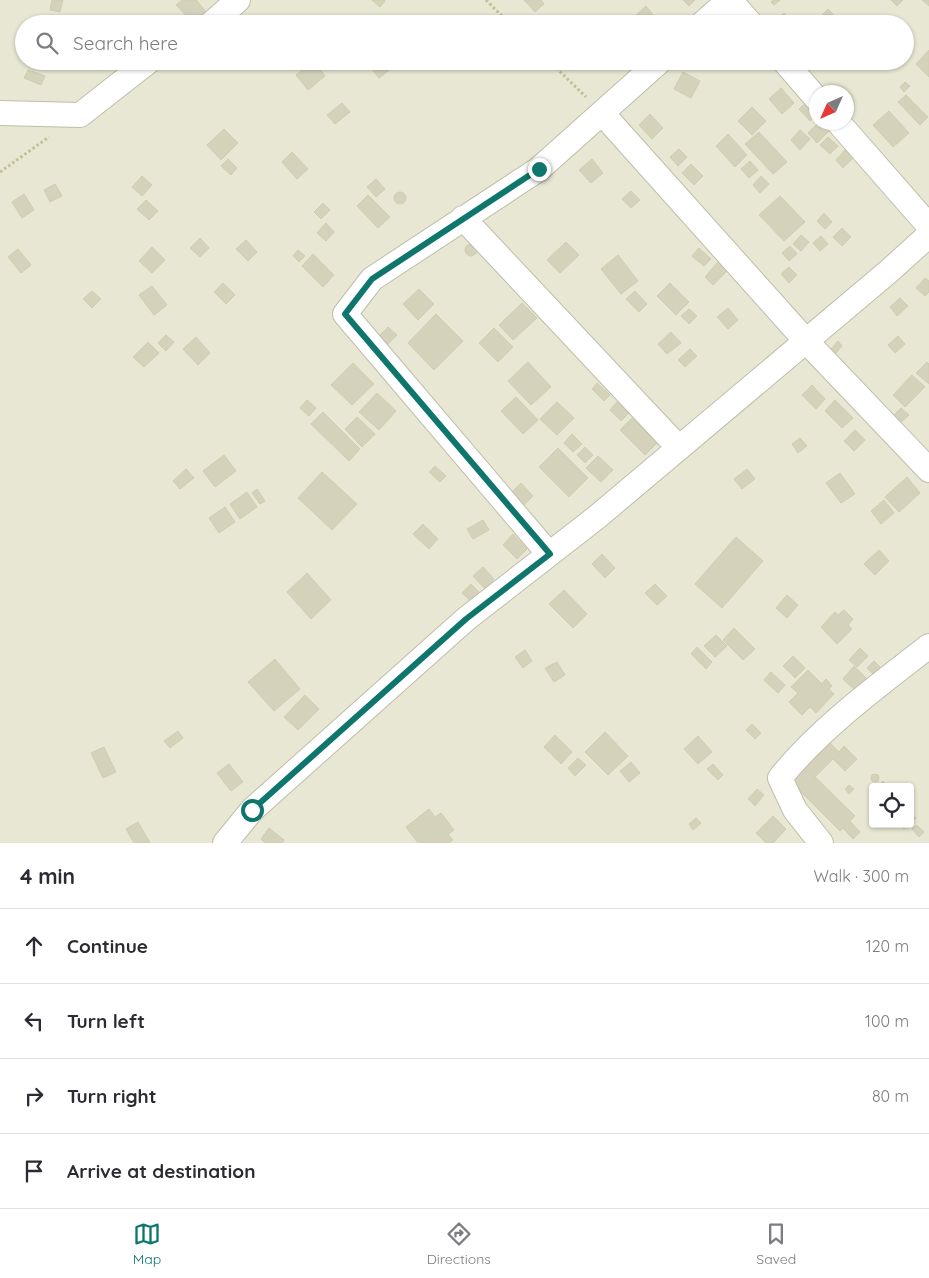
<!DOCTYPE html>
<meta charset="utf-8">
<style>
:root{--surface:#fff;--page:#f7f7f7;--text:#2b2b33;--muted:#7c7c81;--line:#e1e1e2;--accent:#0f766e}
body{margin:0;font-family:Quicksand,sans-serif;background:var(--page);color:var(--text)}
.controls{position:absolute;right:15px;bottom:15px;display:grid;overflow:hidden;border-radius:5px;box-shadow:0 1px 4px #0004}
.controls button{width:45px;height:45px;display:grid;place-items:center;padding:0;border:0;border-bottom:1px solid var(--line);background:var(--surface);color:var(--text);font:25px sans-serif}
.compass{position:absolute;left:809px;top:85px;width:45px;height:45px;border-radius:50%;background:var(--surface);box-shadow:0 1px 4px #0004;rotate:225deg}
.stop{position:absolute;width:15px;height:15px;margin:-11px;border:4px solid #0f766e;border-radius:50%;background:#fff}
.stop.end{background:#0f766e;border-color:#fff;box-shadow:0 1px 5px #0008}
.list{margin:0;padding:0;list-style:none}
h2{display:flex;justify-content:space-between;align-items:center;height:65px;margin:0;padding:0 20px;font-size:21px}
h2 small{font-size:16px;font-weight:400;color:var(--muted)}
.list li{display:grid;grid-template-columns:32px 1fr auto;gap:15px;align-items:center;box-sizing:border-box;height:75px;padding:0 20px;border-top:1px solid var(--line)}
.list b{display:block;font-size:19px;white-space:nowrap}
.list em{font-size:16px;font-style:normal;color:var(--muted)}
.icon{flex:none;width:28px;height:28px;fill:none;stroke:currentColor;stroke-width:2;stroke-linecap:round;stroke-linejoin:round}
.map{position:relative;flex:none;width:929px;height:843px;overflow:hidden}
.search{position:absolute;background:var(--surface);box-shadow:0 1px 4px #0004;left:15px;right:15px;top:15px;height:55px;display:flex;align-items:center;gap:12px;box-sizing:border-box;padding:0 18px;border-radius:28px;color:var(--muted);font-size:19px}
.sheet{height:365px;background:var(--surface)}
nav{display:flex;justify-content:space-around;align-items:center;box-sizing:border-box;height:70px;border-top:1px solid var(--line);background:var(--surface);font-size:14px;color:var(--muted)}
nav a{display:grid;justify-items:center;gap:2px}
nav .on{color:var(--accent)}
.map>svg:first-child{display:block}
.residential{fill:#e7e7d3;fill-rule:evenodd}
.building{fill:#d5d2bb;stroke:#d0cdae}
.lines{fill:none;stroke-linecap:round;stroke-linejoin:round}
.minor-casing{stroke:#bfbea8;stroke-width:26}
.path{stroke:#c1bf99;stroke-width:3;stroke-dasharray:2.5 2.5;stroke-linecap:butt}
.minor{stroke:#fff;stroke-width:24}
.route{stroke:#0f766e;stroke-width:6}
</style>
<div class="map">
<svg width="929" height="843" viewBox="0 0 929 843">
<rect width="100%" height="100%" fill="#f3f3e5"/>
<!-- residential -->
<path class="residential" d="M0 0H929V843H0ZM24 24H905V61H24ZM816 92H846V122H816ZM873 787H910V824H873Z"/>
<!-- building -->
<path class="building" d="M52 0H63L60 12 50 10Z
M182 0H196L208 14 197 24H194L176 5Z
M372 0H384L385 1 380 7Z
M524 0H541L544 4 535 12Z
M683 0H695L689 6Z
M773 0H780L774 5 771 2Z
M891 0H903L897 6Z
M922 0H929V6Z
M646 6 655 17 647 24H642L635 16Z
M828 9 839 21 836 24H813Z
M784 13 792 21 789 24H783L778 18Z
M110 17 126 18 125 24H109Z
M179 19 183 24H173Z
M558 20 563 24H553L554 21Z
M929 50V77L916 64Z
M234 61H247V63L241 68 237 66Z
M314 61 325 76 308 90 296 75Z
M378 61H388L393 67 379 78 370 67Z
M28 70 45 76 41 85 24 78Z
M683 72 700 81 691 98 674 89Z
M905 82 910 86 904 92 900 87Z
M781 88 794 103 782 114 769 99Z
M906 95 928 117 920 125 898 102Z
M809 100 816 109V116L810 121 799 109Z
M342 103 350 112 335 124 327 115Z
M752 107 766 121 752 135 738 121Z
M889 111 909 133 893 147 873 125Z
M650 114 663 128 652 139 639 125Z
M819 122H828L833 127 817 143 808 133Z
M224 129 238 143 221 160 207 145Z
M800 130 810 139 800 150 791 140Z
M759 132 787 162 773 174 745 144Z
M728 134 747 155 735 167 716 146Z
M828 137 838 146 830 154 820 145Z
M679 149 687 157 678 166 670 157Z
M845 150 853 158 843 168 836 160Z
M292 152 308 169 297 179 282 162Z
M228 159 237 168 231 175 221 166Z
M592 159 603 173 591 183 579 170Z
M750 161 758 170 749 178 741 169Z
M691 164 703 176 694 185 682 173Z
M142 176 152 185 142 196 132 187Z
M761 176 769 184 760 193 753 185Z
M376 179 385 189 376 197 367 187Z
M55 184 62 196 50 202 44 190Z
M631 191 640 200 631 208 622 199Z
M394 198a6 6 0 1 1 12 0a6 6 0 1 1-12 0Z
M24 194 34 210 22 218 12 202Z
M368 195 390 217 378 228 357 206Z
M780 196 805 222 784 241 759 215Z
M146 200 158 211 149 220 137 209Z
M323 203 330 210 321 219 314 212Z
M824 213 832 222 825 229 817 221Z
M326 223 334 232 326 241 317 233Z
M842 228 851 237 842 246 833 237Z
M801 235 809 242 801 251 793 244Z
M821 236 828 244 820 251 813 243Z
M200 238 209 248 200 257 190 248Z
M246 240 257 252 248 261 236 249Z
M566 242 579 255 560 273 547 260Z
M465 250a6 6 0 1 1 12 0a6 6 0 1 1-12 0Z
M790 246 797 254 789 261 782 253Z
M152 247 165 260 152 273 139 261Z
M699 248 711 259 704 266 692 256Z
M18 249 31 265 21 273 8 257Z
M298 250 305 256 299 262 293 256Z
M313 254 334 275 323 287 302 266Z
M618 255 638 281 621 294 601 269Z
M718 262 727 271 713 285 705 277Z
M789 267 797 275 789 283 781 274Z
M925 278 929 281V292L925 296 916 288Z
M223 283 235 295 226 304 214 292Z
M670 283 689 302 676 315 657 296Z
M152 286 167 305 154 315 139 295Z
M419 289 434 304 418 320 403 304Z
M92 291 101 299 92 308 83 299Z
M635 291 647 304 639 312 626 299Z
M900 298 908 306 897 316 890 307Z
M522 303 537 318 513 340 499 325Z
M728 308 738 320 728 329 717 317Z
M689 309 697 316 689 324 681 316Z
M436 314 463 341 434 370 408 343Z
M388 327 397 335 387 345 378 337Z
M494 328 513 347 498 362 479 343Z
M671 332 681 343 667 354 658 344Z
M166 335 174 342 166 351 158 343Z
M898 336 905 344 895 353 888 345Z
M196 337 210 353 198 365 183 349Z
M838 341 842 346 836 353 831 349Z
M148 342 159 353 144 367 133 357Z
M690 349 697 356 685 367 678 360Z
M528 362 551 387 531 405 508 381Z
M927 362 929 364V384L916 373Z
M353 363 374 384 352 405 331 385Z
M912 375 925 387 905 407 893 395Z
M597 383 610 395 604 401 592 389Z
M812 385 825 399 816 409 802 395Z
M377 393 396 411 379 430 359 412Z
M516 397 538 420 523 434 501 411Z
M307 400 316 408 309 416 300 408Z
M835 400 853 418 842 428 825 411Z
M557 402 574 418 557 435 540 419Z
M617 402 629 413 621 421 610 410Z
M901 408 909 415 900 423 893 416Z
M323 412 360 449 349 461 311 424Z
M357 417 375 434 362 447 345 429Z
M632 418 657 443 645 455 620 430Z
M855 430 865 440 854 451 844 441Z
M572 434 582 444 573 452 564 443Z
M800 438 807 446 798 453 792 444Z
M585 447 593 455 585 463 577 455Z
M558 448 588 478 569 497 539 467Z
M224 455 236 471 215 487 203 471Z
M598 456 613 470 601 482 586 468Z
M435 466 446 476 440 482 429 472Z
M186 469 194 478 180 489 173 481Z
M747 469 755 479 742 489 734 479Z
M322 472 357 504 332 530 298 498Z
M840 473 855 494 841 503 826 483Z
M907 477 920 493 899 512 885 497Z
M521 483 533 496 523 506 511 493Z
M257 489 265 501 260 504 252 493Z
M247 492 257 507 240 519 230 504Z
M884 500 894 513 881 524 871 511Z
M225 507 235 522 219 533 209 518Z
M483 520 489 530 473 539 467 529Z
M423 524 438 539 429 549 413 534Z
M513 534 527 549 517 559 503 545Z
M736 537 763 561 722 608 695 584Z
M879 550 889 561 875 575 864 564Z
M602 554 615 568 605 578 592 564Z
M483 567 494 579 485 589 473 576Z
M307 573 331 600 311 619 287 592Z
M471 584 481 594 473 603 462 593Z
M655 584 667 596 657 605 645 593Z
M564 590 587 614 573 628 549 604Z
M787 595 798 605 787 618 776 608Z
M844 610 853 619 848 625 852 629 837 644 821 627 835 612 838 615Z
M734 628 755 649 743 660 723 640Z
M716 635 727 646 715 657 704 646Z
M697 647 712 662 706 669 691 654Z
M860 648 868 656 857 667 849 660Z
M525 650 532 661 523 668 515 657Z
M793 656 805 668 795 678 783 666Z
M275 659 300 689 274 711 248 682Z
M874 661 882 669 875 676 867 668Z
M557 662 565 675 554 682 545 668Z
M854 666 867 679 856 691 843 679Z
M808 670 822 684 826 679 832 686 829 689 834 694 816 713 810 707 802 715 789 702 798 693 791 687Z
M771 672 785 685 778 693 764 680Z
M305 695 319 709 298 730 284 717Z
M752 724 761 733 755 739 746 730Z
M178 731 183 738 170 748 164 741Z
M605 732 628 756 608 775 585 752Z
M555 735 572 752 561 764 544 747Z
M698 736 712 752 698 764 684 749Z
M825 738 839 752 844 746 857 759 845 771 833 759 815 777 855 816 850 821 860 832 853 839 843 828 840 831 786 777Z
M104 747 116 772 103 778 91 753Z
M578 758 586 765 575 776 568 768Z
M631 762 640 773 629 782 620 771Z
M229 764 243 782 231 791 217 773Z
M713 764 723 775 718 780 707 769Z
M871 778a4 4 0 1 1 8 0a4 4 0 1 1-8 0Z
M883 781 888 787H878Z
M849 785 854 789 849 794 845 789Z
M757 789 764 795 755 806 748 799Z
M429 809 435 817 441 813 454 830 448 834 453 840 449 843H418L406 827Z
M910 812 916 818 910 823Z
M773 816 786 829 773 843H766L756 833Z
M696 818 701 823 693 830 689 824Z
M138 822 150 843H134L126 829Z
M899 824H909L904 829Z
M917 825 924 832 919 837 912 829Z
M269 828 284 840 282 843H265L261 839Z"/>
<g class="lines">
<!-- minor casing -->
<g class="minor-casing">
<path id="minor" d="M730 0 751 24
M211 24 238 0
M702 24 729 0
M784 61 816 98
M0 113 80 115 149 61
M602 113 806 341 929 470
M838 122 929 226
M463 218 679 448
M549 554 345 314 372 279 539 169 660 61
M225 843 252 810 466 619 597 517 888 272 929 235
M821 843 795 810 780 778C820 728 878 686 929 646"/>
</g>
<!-- path -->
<path class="path" d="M486 0 510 24
M549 61 586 97
M0 172 49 137"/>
<!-- minor -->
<use href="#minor" class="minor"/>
</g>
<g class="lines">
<!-- route -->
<path class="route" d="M252 810 466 619 550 554 345 314 372 279 539 169"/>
</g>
</svg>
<div class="controls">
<button><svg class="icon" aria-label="locate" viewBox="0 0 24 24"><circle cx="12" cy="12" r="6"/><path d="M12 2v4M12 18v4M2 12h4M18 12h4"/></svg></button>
</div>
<svg class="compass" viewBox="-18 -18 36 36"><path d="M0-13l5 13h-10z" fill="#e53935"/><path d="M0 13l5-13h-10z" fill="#7c7c81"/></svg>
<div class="stop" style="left:252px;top:810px"></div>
<div class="stop end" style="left:539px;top:169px"></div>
<div class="search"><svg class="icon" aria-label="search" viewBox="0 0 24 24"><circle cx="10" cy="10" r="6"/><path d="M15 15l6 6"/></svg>Search here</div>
</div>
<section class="sheet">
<h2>4 min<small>Walk · 300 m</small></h2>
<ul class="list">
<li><svg class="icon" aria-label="ahead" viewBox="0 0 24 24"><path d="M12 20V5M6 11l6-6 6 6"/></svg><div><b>Continue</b></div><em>120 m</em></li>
<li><svg class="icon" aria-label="left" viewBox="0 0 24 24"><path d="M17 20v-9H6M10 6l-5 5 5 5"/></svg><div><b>Turn left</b></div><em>100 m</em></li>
<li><svg class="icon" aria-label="right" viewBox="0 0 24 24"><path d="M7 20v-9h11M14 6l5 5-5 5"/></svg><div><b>Turn right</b></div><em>80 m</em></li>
<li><svg class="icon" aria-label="arrive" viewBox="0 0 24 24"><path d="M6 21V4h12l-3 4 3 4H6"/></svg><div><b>Arrive at destination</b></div></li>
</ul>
</section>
<nav>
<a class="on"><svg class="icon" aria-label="map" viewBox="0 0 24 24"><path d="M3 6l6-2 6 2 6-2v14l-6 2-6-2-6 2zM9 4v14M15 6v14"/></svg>Map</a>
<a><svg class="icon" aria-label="directions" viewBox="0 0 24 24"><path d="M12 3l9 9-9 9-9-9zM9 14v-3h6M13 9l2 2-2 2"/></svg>Directions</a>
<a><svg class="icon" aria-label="saved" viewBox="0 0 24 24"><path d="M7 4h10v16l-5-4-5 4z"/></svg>Saved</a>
</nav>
